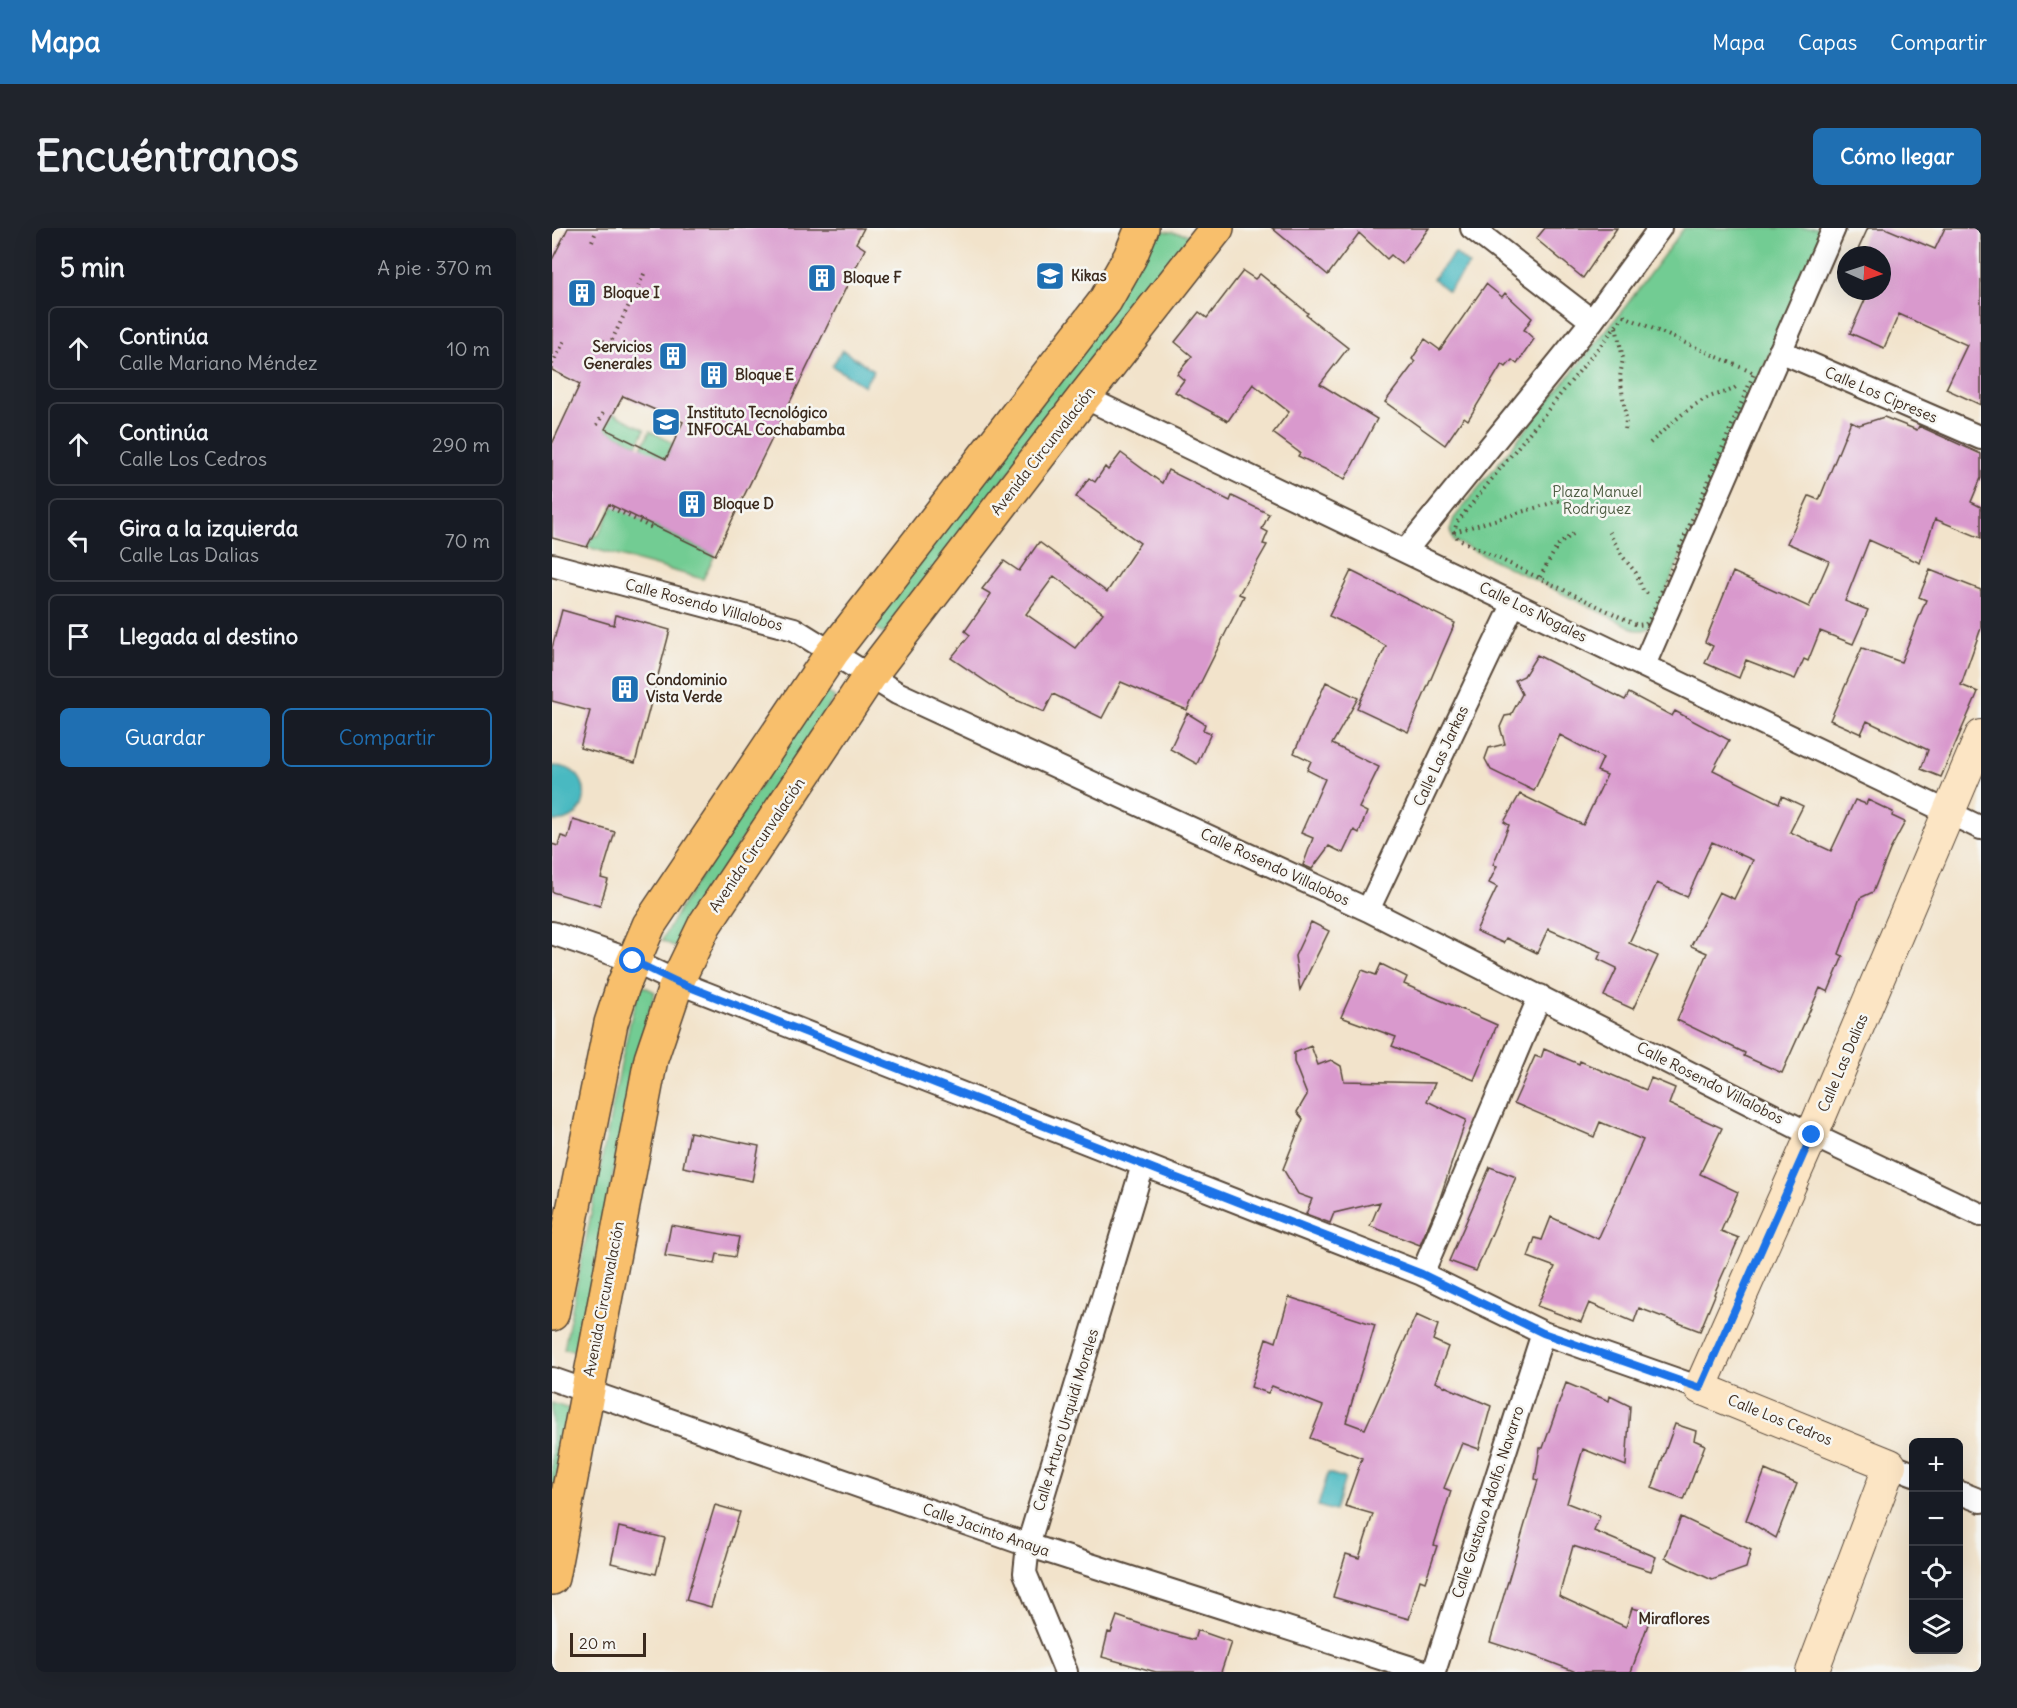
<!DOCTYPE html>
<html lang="es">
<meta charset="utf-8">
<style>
:root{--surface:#171b24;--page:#20242c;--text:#f1f3f6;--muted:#9ea1a6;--line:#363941;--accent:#1f6fb2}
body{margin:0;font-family:Delius,sans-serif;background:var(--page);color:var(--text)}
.controls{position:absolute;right:18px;bottom:18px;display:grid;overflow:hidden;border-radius:9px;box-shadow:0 6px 24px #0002}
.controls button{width:54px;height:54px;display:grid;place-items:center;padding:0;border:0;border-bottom:2px solid var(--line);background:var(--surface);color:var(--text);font:30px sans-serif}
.compass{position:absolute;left:1285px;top:18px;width:54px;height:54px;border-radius:50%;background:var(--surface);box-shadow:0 6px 24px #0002;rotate:93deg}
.scale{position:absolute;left:18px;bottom:15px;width:76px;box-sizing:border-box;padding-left:6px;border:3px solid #3b2a1e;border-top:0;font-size:16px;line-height:21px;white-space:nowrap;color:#3b2a1e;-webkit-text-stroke:4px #f6f6f2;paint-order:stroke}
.stop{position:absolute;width:18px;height:18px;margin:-14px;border:4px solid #1a73e8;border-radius:50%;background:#fff}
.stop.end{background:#1a73e8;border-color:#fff;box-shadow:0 2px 6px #0008}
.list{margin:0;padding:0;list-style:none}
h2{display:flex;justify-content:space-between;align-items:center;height:78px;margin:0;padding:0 24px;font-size:26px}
h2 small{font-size:20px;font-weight:400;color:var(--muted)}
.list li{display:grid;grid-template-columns:39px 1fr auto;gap:18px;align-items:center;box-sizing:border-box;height:84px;margin:0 12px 12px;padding:0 12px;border:2px solid var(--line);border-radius:9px}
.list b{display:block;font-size:22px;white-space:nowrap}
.list p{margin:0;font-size:20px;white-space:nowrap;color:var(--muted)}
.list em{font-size:20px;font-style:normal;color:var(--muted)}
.actions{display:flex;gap:12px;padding:18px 24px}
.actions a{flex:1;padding:14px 0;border:2px solid var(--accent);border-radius:9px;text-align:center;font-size:21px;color:var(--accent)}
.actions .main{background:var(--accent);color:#fff}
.icon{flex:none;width:33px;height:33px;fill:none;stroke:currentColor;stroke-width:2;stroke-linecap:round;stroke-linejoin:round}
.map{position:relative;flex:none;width:1429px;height:1444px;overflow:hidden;border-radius:9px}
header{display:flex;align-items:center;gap:36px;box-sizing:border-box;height:84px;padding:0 30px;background:var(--accent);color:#fff}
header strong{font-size:28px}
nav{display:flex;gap:33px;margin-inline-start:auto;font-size:21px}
.intro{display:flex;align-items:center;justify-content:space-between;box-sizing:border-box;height:144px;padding:0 36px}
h1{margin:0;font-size:42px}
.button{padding:15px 27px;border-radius:9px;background:var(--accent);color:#fff;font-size:21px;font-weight:700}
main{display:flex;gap:36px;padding:0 36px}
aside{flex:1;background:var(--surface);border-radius:9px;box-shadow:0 6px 24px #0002}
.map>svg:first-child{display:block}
.green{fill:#72cc93;stroke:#567b58;stroke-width:1.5}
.water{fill:#4ab9c1;stroke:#427270;stroke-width:1.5}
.building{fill:#d999cd;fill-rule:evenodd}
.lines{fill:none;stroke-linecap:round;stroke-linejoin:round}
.street-casing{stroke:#564638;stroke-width:26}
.secondary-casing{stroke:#564638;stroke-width:34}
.highway-casing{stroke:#564638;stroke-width:36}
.path{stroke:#564638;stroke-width:4;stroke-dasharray:1.5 4.5;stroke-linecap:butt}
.street{stroke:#fff;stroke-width:22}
.secondary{stroke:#fce5c4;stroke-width:32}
.highway{stroke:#f8bf6c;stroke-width:33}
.route{stroke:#1a73e8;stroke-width:8}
.labels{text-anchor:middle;stroke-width:5;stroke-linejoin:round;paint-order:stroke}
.poi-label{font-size:15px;font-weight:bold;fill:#3b2a1e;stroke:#f6f6f2;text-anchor:start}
.street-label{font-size:15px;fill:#3b2a1e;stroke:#f6f6f2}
.park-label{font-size:15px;fill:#4c5b41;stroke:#f6f6f2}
.neighbourhood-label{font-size:16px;font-weight:bold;fill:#3b2a1e;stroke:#f6f6f2}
</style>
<header>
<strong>Mapa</strong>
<nav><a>Mapa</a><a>Capas</a><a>Compartir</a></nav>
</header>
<div class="intro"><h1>Encuéntranos</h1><a class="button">Cómo llegar</a></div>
<main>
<aside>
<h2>5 min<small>A pie · 370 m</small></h2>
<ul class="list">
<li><svg class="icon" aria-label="ahead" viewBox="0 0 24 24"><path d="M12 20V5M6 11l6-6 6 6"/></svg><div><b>Continúa</b><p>Calle Mariano Méndez</p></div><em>10 m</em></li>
<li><svg class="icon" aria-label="ahead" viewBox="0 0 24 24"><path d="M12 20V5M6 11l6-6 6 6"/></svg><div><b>Continúa</b><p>Calle Los Cedros</p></div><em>290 m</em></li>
<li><svg class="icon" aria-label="left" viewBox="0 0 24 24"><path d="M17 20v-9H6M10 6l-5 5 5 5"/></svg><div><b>Gira a la izquierda</b><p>Calle Las Dalias</p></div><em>70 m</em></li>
<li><svg class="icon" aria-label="arrive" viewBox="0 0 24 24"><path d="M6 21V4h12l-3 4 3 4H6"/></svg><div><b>Llegada al destino</b></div></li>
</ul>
<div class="actions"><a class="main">Guardar</a><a>Compartir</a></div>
</aside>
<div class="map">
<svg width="1429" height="1444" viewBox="0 0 1429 1444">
<rect width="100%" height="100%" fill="#f6f6f2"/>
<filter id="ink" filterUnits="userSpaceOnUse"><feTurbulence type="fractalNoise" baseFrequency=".0167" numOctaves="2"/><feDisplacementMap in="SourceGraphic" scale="12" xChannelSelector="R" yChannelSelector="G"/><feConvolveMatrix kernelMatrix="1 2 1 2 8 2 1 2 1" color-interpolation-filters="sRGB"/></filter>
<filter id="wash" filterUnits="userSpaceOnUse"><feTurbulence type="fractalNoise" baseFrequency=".008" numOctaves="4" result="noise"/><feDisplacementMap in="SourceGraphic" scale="24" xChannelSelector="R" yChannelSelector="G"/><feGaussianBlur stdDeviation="1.35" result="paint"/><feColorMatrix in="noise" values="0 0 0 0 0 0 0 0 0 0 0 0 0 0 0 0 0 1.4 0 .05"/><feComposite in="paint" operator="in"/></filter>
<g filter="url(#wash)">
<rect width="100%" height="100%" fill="#f2e3cb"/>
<!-- green -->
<path class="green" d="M1132 0H1273L1098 399 1092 402H1085L902 313 898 302 902 290 1073 79Z
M606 2 638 7 612 46 332 406 320 398Z
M24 167 93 201 85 217 16 183Z
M98 203 121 215 86 290 163 327 151 351 35 319 40 307 46 308Z
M271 462 283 469 139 689 123 719 110 712 127 682Z
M89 757 103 764 83 836 26 1123 12 1121 70 831 80 786Z
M0 1175 17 1181 0 1273Z"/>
<!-- water -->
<path class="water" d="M903 25 917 37 896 63 881 51Z
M290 122 322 142 312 158 280 138Z
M0 538C45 536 41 599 0 593Z
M776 1245 793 1250 783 1283 766 1278Z"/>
<g id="blocks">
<!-- building -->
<path class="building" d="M16 0H312L304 15 313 21 163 327 57 276 35 319 0 310V216L28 156 0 142V32ZM71 168 131 194 114 231 53 201Z
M720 0H877L850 36 839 27 835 31 807 5 776 47Z
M993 0H1065L1031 50 984 11Z
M1316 0H1333L1383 21 1393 0H1429V177L1394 161 1415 117 1347 86 1332 120 1298 105 1317 63H1330V27H1311L1305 24Z
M691 43 703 51 708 46 756 85 754 87 796 120 768 156 825 191 793 251 746 228 748 225 721 205 737 184 701 156 676 193 623 164 632 152 625 146 640 128 623 114 647 84 655 90Z
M934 56 950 69 953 65 980 90 972 102 982 111 965 136 960 132 954 139 950 136 916 192 912 189 893 217 833 174 863 134 860 131 873 111 888 122Z
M1332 189 1365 202 1367 198 1429 226V250L1419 274 1429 279V310L1383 291 1368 335 1317 312 1293 373 1316 382 1301 416 1268 403 1256 433 1252 431 1243 451 1194 432 1187 450 1153 435 1161 418 1153 414 1181 344 1257 379 1277 333 1235 315 1257 268 1267 272 1299 193 1307 197Z
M569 225 610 255 616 242 678 273 680 268 717 286 710 301 716 304 711 316 715 317 687 366 692 368 635 482 569 454 550 490 501 466 492 484 457 469 399 430 418 407 413 403 439 366 430 361 452 333 467 343 487 314 555 364 588 315 524 269 537 250 543 254 553 239 556 242ZM502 348 551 385 523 420 474 386Z
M1378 342 1429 362V400L1409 457 1426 464 1389 549 1369 541 1376 522 1315 493 1309 506 1278 492 1310 420 1349 434 1374 372 1367 369Z
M799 343 903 395 856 504 805 480 834 418 801 399 777 388Z
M10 382 62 397 64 387 118 402 83 535 28 520 38 483 0 473V420Z
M985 427 1073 472 1077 465 1120 488 1123 483 1177 512 1161 542 1227 575 1230 568 1251 578 1238 604 1279 623 1303 572 1314 576 1316 572 1341 584 1340 588 1353 594 1338 622 1321 664 1308 670 1287 726 1291 728 1276 764 1268 760 1230 845 1192 828 1193 825 1125 792 1155 725 1139 718 1167 664 1182 671 1201 632 1160 614 1135 669 1105 655 1077 715 1106 728 1081 781 1052 768 1065 740 1046 731 1049 724 996 701 985 725 954 710 951 715 924 703 945 659 937 655 945 638 941 637 957 597 952 594 968 566 1031 597 1055 547 1045 543 1051 530 1008 507 982 563 939 542 933 531 937 520 953 516 948 499 953 488 959 487 970 466 963 452 972 448Z
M774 454 806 470 780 516 827 539 807 580 815 584 807 605 802 602 791 625 777 618 760 641 751 637 761 610 749 605 773 551 755 542 759 533 742 525Z
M635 485 653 496 651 502 659 505 645 536 618 521Z
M21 592 63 604 49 650 56 652 48 678 0 664V616L6 618 9 608 16 610Z
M759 694 777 703 748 762 743 728Z
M829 736 855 749 852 756 945 797 922 852 840 818 844 809 789 789 810 742 824 747Z
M759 818 766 837 779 832 789 838 792 853 883 855 875 873 914 892 888 970 868 1017 818 998 828 974 782 985 778 995 754 986 760 971 746 966 731 941 751 891 745 884 755 867 742 834V825Z
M992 821 1027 836 1028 833 1094 862 1099 850 1123 860 1117 876 1170 900 1148 946 1186 964 1169 1003 1187 1010 1162 1066 1163 1067 1148 1103 1087 1080 1082 1094 1037 1075 1029 1094 985 1078 1003 1039 976 1029 983 1010 990 1012 999 989 1046 1011 1091 912 1048 894 1042 909 962 875 983 828 989 830Z
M138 904 207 918 200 953 131 939Z
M938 939 964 949 924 1043 897 1033Z
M119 997 187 1009 183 1029 165 1026 163 1036 113 1028Z
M737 1069 823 1097 794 1194 813 1201 864 1087 886 1097 881 1112 896 1119 883 1154 939 1178 927 1221 910 1215 892 1260 899 1263 882 1317 885 1318 873 1354 868 1352 857 1391 781 1369 794 1326 807 1330 821 1286 793 1278 810 1230 758 1210 771 1178 720 1158 716 1165 699 1159 714 1110 724 1114Z
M1014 1155 1057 1173 1058 1168 1078 1178 1074 1238 1031 1221 1015 1275 1048 1288 1042 1303 1104 1329 1099 1343 1021 1318 1007 1368 1074 1399 1080 1380 1100 1385 1079 1444H1024L985 1429 938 1414 986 1252 983 1251 988 1220H991Z
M1123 1196 1144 1203 1142 1212 1153 1217 1132 1272 1100 1260Z
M1213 1242 1245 1256 1224 1310 1194 1292Z
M163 1277 188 1284 159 1379 134 1372Z
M1129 1289 1199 1322 1194 1340 1160 1352 1113 1330Z
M67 1299 113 1310 104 1346 59 1335Z
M565 1388 606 1402 642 1412 645 1402 679 1414 669 1444H604L550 1429 556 1404 559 1405Z"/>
</g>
</g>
<g filter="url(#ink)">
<use href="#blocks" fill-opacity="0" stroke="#564638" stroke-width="1.5"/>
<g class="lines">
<!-- street casing -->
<g class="street-casing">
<path id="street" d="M920 0 1040 93
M1228 123 1429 210
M532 169 1429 600
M854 322 1040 93 1108 0
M0 337 242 401 345 465 816 682 1260 907 1429 987
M1092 437 1282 0
M816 682 962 375
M0 705 81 733 125 754 870 1046 991 1105 1148 1160
M870 1046 988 768
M0 1151 476 1317 872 1444
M1338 1237 1362 1246
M1406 1264 1429 1273
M514 1444 473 1345 476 1317 591 937
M882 1444 991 1105"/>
</g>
<!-- secondary casing -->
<g class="secondary-casing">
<path id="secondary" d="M1260 1444 1338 1237 1148 1160 1260 907 1429 508"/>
</g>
<!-- highway casing -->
<g class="highway-casing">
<path id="highway" d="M0 1086 59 795 71 758 97 697 280 425 553 73 578 29 590 0
M0 1350 99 831 125 754 153 696 317 449 532 169 665 0"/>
</g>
<!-- path -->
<path class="path" d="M40 13 44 4
M1072 88 1202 145 1099 388 1094 396 1085 397 906 311 902 304 905 294Z
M1064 99 1071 130 1068 149 1074 190 1073 205
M51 113 58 116 94 42
M0 136 13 112
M45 197 53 182
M1098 215C1116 199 1133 181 1155 170 1165 165 1176 166 1185 158
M60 280 102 301
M902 304 1023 268
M1057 304 1071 329 1084 345 1091 362 1096 366
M988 349 1006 317 1021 306"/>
<!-- street -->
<use href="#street" class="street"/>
<!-- secondary -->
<use href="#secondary" class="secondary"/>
<!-- highway -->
<use href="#highway" class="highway"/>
</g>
</g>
<g class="lines" filter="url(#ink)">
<!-- route -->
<path class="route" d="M81 733 125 754 870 1046 991 1105 1148 1160 1260 907"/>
</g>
<!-- icons -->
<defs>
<g id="school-square" transform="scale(1.5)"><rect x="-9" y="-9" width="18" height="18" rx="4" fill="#1f6fb2" stroke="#f6f6f2"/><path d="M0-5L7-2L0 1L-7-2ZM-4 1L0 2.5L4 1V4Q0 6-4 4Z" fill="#fff"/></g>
<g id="building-square" transform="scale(1.5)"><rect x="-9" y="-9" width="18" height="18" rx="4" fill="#1f6fb2" stroke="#f6f6f2"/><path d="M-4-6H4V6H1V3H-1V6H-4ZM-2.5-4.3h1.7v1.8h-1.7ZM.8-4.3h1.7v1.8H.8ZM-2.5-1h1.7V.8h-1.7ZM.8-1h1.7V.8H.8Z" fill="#fff"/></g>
<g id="university-square" transform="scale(1.5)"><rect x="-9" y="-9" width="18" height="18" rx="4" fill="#1f6fb2" stroke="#f6f6f2"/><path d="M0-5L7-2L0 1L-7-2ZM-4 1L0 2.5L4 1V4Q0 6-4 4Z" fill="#fff"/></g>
</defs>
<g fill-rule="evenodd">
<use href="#school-square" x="498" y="48"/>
<use href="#building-square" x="270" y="50"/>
<use href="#building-square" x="30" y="65"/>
<use href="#building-square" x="121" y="128"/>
<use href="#building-square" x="162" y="147"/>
<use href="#university-square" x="114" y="194"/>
<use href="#building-square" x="140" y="276"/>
<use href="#building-square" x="73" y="461"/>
</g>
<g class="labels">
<!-- poi labels -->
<g class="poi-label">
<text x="519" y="53">Kikas</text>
<text x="291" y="55">Bloque F</text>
<text x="51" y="70">Bloque I</text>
<text x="100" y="124" text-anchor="end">Servicios<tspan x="100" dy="17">Generales</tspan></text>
<text x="183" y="152">Bloque E</text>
<text x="135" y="190">Instituto Tecnológico<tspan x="135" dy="17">INFOCAL Cochabamba</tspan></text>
<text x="161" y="281">Bloque D</text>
<text x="94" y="457">Condominio<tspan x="94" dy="17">Vista Verde</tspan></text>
</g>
<!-- street labels -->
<g class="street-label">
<text transform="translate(1329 167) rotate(23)" y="5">Calle Los Cipreses</text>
<text transform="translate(491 223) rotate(-52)" y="5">Avenida Circunvalación</text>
<text transform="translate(152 377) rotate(15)" y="5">Calle Rosendo Villalobos</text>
<text transform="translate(981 384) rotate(26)" y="5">Calle Los Nogales</text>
<text transform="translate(889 528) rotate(-65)" y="5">Calle Las Jarkas</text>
<text transform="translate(205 617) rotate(-56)" y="5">Avenida Circunvalación</text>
<text transform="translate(723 639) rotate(25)" y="5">Calle Rosendo Villalobos</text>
<text transform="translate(1291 835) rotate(-67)" y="5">Calle Las Dalias</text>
<text transform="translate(1158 855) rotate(27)" y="5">Calle Rosendo Villalobos</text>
<text transform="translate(52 1071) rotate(-79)" y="5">Avenida Circunvalación</text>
<text transform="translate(514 1192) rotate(-73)" y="5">Calle Arturo Urquidi Morales</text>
<text transform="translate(1228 1192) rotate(22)" y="5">Calle Los Cedros</text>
<text transform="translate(936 1274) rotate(-72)" y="5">Calle Gustavo Adolfo. Navarro</text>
<text transform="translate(434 1302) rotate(19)" y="5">Calle Jacinto Anaya</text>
</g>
<!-- park labels -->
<g class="park-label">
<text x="1045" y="269">Plaza Manuel<tspan x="1045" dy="17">Rodriguez</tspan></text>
</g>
<!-- neighbourhood labels -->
<g class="neighbourhood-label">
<text x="1122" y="1396">Miraflores</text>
</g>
</g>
</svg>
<div class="controls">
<button>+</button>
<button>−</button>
<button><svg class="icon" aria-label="locate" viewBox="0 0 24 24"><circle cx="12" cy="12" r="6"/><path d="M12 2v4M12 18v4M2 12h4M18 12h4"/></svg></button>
<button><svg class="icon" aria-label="layers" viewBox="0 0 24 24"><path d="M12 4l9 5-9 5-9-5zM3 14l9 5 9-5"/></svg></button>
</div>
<svg class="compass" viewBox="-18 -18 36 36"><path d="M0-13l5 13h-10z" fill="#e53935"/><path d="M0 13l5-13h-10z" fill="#9ea1a6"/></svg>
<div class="scale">20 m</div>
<div class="stop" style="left:81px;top:733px"></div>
<div class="stop end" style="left:1260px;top:907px"></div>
</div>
</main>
